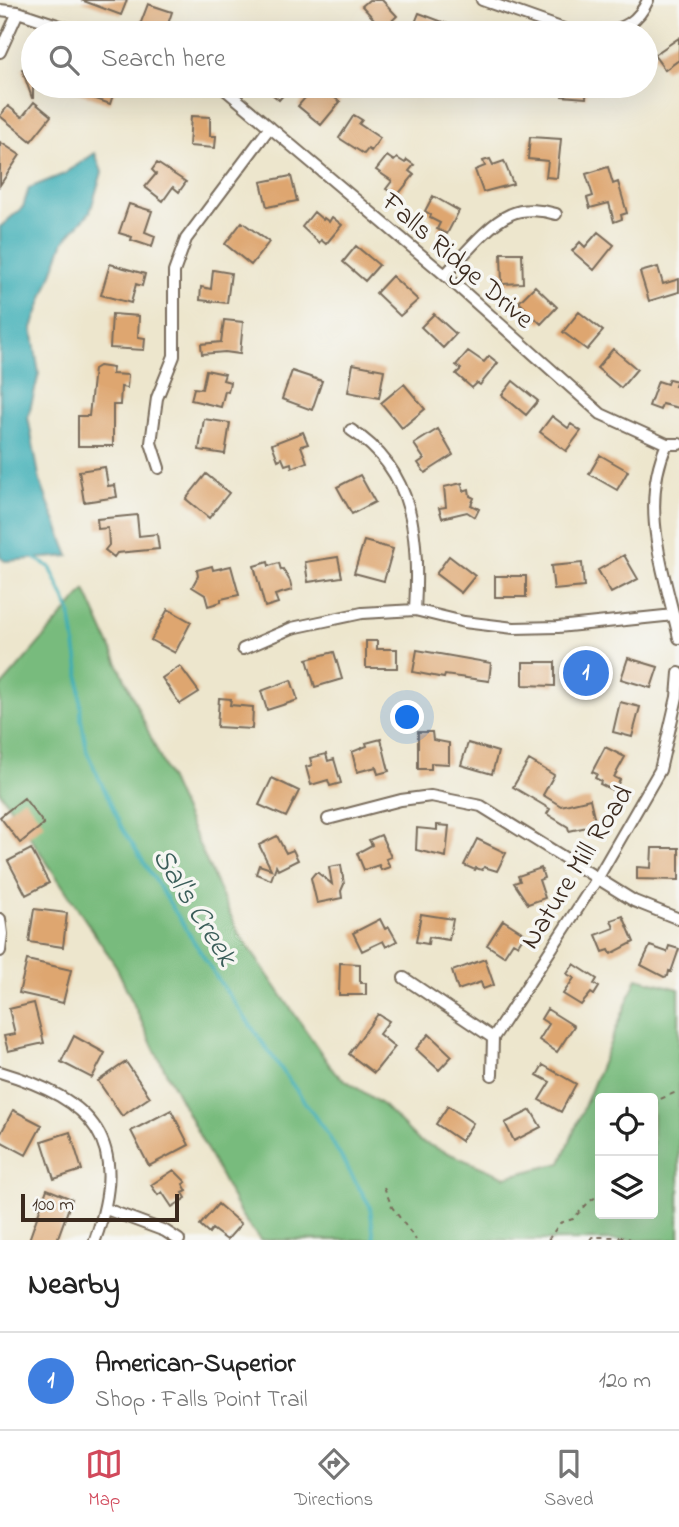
<!DOCTYPE html>
<meta charset="utf-8">
<style>
:root{--surface:#fff;--page:#f2f2f2;--text:#222;--muted:#767676;--line:#e0e0e0;--accent:#d1495b}
body{margin:0;font-family:"Indie Flower",sans-serif;background:var(--page);color:var(--text)}
.controls{position:absolute;right:21px;bottom:21px;display:grid;overflow:hidden;border-radius:7px;box-shadow:0 7px 28px #0002}
.controls button{width:63px;height:63px;display:grid;place-items:center;padding:0;border:0;border-bottom:2px solid var(--line);background:var(--surface);color:var(--text);font:35px sans-serif}
.scale{position:absolute;left:21px;bottom:18px;width:158px;box-sizing:border-box;padding-left:7px;border:4px solid #3b2a1e;border-top:0;font-size:19px;line-height:24px;white-space:nowrap;color:#3b2a1e;-webkit-text-stroke:5px #f6f6f2;paint-order:stroke}
.you{position:absolute;left:408px;top:718px;width:24px;height:24px;margin:-18px;border:5px solid #fff;border-radius:50%;background:#1a73e8;box-shadow:0 0 0 10px #1a73e833}
.badge{display:grid;place-items:center;width:46px;height:46px;border-radius:50%;background:var(--accent);color:#fff;font-size:23px;font-weight:700}
.pin{position:absolute;translate:-50% -50%;border:4px solid #fff;box-shadow:0 2px 7px #0006}
.list{margin:0;padding:0;list-style:none}
h2{display:flex;justify-content:space-between;align-items:center;height:91px;margin:0;padding:0 28px;font-size:30px}
h2 small{font-size:23px;font-weight:400;color:var(--muted)}
.list li{display:grid;grid-template-columns:46px 1fr auto;gap:21px;align-items:center;box-sizing:border-box;height:98px;padding:0 28px;border-top:2px solid var(--line)}
.list b{display:block;font-size:26px;white-space:nowrap}
.list p{margin:0;font-size:23px;white-space:nowrap;color:var(--muted)}
.list em{font-size:23px;font-style:normal;color:var(--muted)}
.icon{flex:none;width:38px;height:38px;fill:none;stroke:currentColor;stroke-width:2;stroke-linecap:round;stroke-linejoin:round}
.map{position:relative;flex:none;width:679px;height:1240px;overflow:hidden}
.search{position:absolute;background:var(--surface);box-shadow:0 7px 28px #0002;left:21px;right:21px;top:21px;height:77px;display:flex;align-items:center;gap:18px;box-sizing:border-box;padding:0 24px;border-radius:38px;color:var(--muted);font-size:26px}
.sheet{height:189px;background:var(--surface)}
nav{display:flex;justify-content:space-around;align-items:center;box-sizing:border-box;height:98px;border-top:2px solid var(--line);background:var(--surface);font-size:19px;color:var(--muted)}
nav a{display:grid;justify-items:center;gap:4px}
nav .on{color:var(--accent)}
.map>svg:first-child{display:block}
.forest{fill:#78bb7d;stroke:#5a724e;stroke-width:2;fill-rule:evenodd}
.water{fill:#3badb5;stroke:#3b6c6a;stroke-width:2}
.lines{fill:none;stroke-linecap:round;stroke-linejoin:round}
.stream{stroke:#3badb5;stroke-width:3.5}
.building{fill:#dea66f}
.minor-casing{stroke:#796c5b;stroke-width:14}
.path{stroke:#796c5b;stroke-width:2;stroke-dasharray:5 5;stroke-linecap:butt}
.minor{stroke:#fff;stroke-width:10}
.labels{text-anchor:middle;stroke-width:7;stroke-linejoin:round;paint-order:stroke}
.street-label{font-size:28px;fill:#3b2a1e;stroke:#f6f6f2}
.water-label{font-size:30px;font-style:italic;fill:#3b5e5a;stroke:#f6f6f2}
</style>
<div class="map">
<svg width="679" height="1240" viewBox="0 0 679 1240">
<rect width="100%" height="100%" fill="#f6f6f2"/>
<filter id="ink" filterUnits="userSpaceOnUse"><feTurbulence type="fractalNoise" baseFrequency=".0143" numOctaves="2"/><feDisplacementMap in="SourceGraphic" scale="14" xChannelSelector="R" yChannelSelector="G"/><feConvolveMatrix kernelMatrix="1 2 1 2 8 2 1 2 1" color-interpolation-filters="sRGB"/></filter>
<filter id="wash" filterUnits="userSpaceOnUse"><feTurbulence type="fractalNoise" baseFrequency=".00686" numOctaves="4" result="noise"/><feDisplacementMap in="SourceGraphic" scale="28" xChannelSelector="R" yChannelSelector="G"/><feGaussianBlur stdDeviation="1.57" result="paint"/><feColorMatrix in="noise" values="0 0 0 0 0 0 0 0 0 0 0 0 0 0 0 0 0 1.4 0 .05"/><feComposite in="paint" operator="in"/></filter>
<g filter="url(#wash)">
<rect width="100%" height="100%" fill="#ede6cd"/>
<!-- forest -->
<path class="forest" d="M85 590 238 932 335 1073 384 1106 419 1141 505 1177 561 1163 637 978 679 989V1240H260L241 1215 154 1049 116 966 0 792V688ZM600 1098H653V1214H600Z"/>
<!-- water -->
<path class="water" d="M95 153 102 172 90 212 64 241 32 328 39 374 28 417 40 481 69 556 5 561 0 557V227L23 207 29 188 64 174Z"/>
<g class="lines">
<!-- stream -->
<path class="stream" d="M34 558 50 567
M50 567 70 611 79 671 81 718 87 752 122 828 217 978 328 1135 370 1206 374 1240"/>
</g>
<g id="blocks">
<!-- building -->
<path class="building" d="M81 0H127L121 15Z
M369 0H382L397 16 383 29 362 6Z
M148 4 172 12 165 33 140 25Z
M419 13 448 24 444 33H411Z
M679 38V60L665 70 654 55Z
M33 65V98H32L22 69Z
M78 86H116L110 104 76 92Z
M276 86H291L279 100 271 93Z
M315 86H329L325 90 340 102 321 125 298 106Z
M563 86H587L586 98 562 96Z
M34 102 51 116 31 141 0 116 8 106 22 117Z
M354 115 362 120 359 124 380 138 371 151 368 149 364 154 339 138Z
M191 116 210 117V136H216L215 148 189 146Z
M530 137 561 139 557 178 546 177 548 161 528 159Z
M0 142 20 155 0 185Z
M387 156 394 161 397 158 405 163 407 160 414 165 409 171 414 175 397 196 386 189 392 181 376 170Z
M490 159 493 165 504 161 513 184 483 192 475 170 485 166 483 161Z
M157 163 186 182 179 192 173 187 163 201 145 187 156 174 152 170Z
M608 167 613 184 618 182 627 213 621 215 622 219 614 222 609 203 590 208 587 198 593 196 586 174Z
M291 176 297 201 267 207 261 182Z
M433 196 459 211 447 234 437 229 440 223 430 218 431 215 425 211Z
M129 204 152 211 145 232 155 236 152 247 131 240 132 237 119 233Z
M314 212 323 220 324 218 329 222 332 217 342 225 326 244 321 240 319 243 302 227Z
M242 222 269 242 251 265 225 244Z
M598 232 614 245 594 270 572 251 580 242 585 247Z
M356 246 379 265 365 281 343 262Z
M501 253H522L523 283 502 284Z
M110 264 145 274 142 286 136 284 131 303 101 295Z
M658 267 663 284 679 279V292L649 301 640 272Z
M213 270 231 273 227 303 200 300 201 287 211 289Z
M392 276 418 300 400 316 376 293Z
M535 286 557 307 541 324 519 302Z
M579 312 603 331 587 350 563 332Z
M112 314 139 316 138 337 145 338 144 350 110 348Z
M434 314 456 334 443 348 421 327Z
M224 320 243 322 240 354 225 352 202 354 201 344 221 342Z
M613 349 637 369 621 388 597 368Z
M468 351 484 362 489 356 498 363 480 385 477 383 472 388 456 374 461 369 456 365Z
M353 364 384 370 379 398 348 392Z
M99 366 113 368 112 374 128 375 127 388 121 387 120 405H113V446H78V416H89L94 369Z
M206 370 225 374 223 380 230 382 228 392 225 391 221 407 191 400 194 388 202 389Z
M292 371 322 381 312 410 282 399Z
M669 379 677 381 675 386 679 387V408L662 404 660 410 649 406 658 381 667 384Z
M513 381 538 401 526 415 502 395Z
M404 384 425 409 402 428 381 403Z
M552 416 568 428 571 424 581 431 566 451 540 432Z
M204 419 230 423 225 454 199 450Z
M438 429 453 455 425 473 418 463 424 459 414 444Z
M303 432 308 444 301 446 307 462 292 468 291 463 285 465 282 458 278 460 272 444Z
M600 455 628 471 617 490 589 474Z
M105 467 108 486 115 485 117 497 84 502 79 471Z
M206 474 229 493 209 518 186 499Z
M360 475 375 502 352 514 337 487Z
M462 483 463 491 469 489 470 496 474 498 471 505 479 509 475 517 467 512 442 518 439 508 446 507 444 487Z
M137 515 139 536 157 534 159 549 117 553 114 557 105 550 109 545 108 528 98 529 97 519Z
M364 541 393 549 384 581 354 573Z
M624 555 638 579 611 593 598 570Z
M449 556 475 576 461 593 436 574Z
M338 557 342 577 308 582 305 562Z
M268 562 269 566 279 563 281 570 283 569 290 581 292 590 275 595 278 603 265 607 254 566Z
M582 563 584 587 554 590 551 566Z
M212 566 213 570 231 566 239 595 221 599V602L208 606 205 595 192 587 198 576 197 570Z
M495 576H526V597H495Z
M168 609 191 622 175 653 151 640Z
M366 641H377V649H397V668H366Z
M417 650 491 663 489 681 445 675 444 678 413 672Z
M334 652 342 679 315 687 307 659Z
M583 654 584 662 605 660 607 678 575 681 572 655Z
M628 658 658 667 651 688 621 679Z
M523 662H555V686L523 685Z
M180 666 199 692 180 704 162 678Z
M291 680 298 700 267 710 261 691Z
M219 698 231 699 230 705 253 707 252 729 217 727Z
M620 702 640 707 632 737 613 732Z
M418 732H432L433 740 449 743V764L431 763V769H418Z
M381 739 389 771 378 774 376 767 357 772 352 752 367 746 366 743Z
M468 743 498 752 492 774 461 765Z
M605 747 625 757 614 777 620 780 614 791 600 784 601 781 595 778 597 774 592 772Z
M326 754 328 761 334 759 341 783 330 786 328 780 311 785 306 767 312 765 310 758Z
M529 760 554 775 543 795 561 806 590 799 596 825 569 831 568 827 547 814 550 809 513 787Z
M272 778 299 791 286 817 259 805Z
M24 798 44 824 20 843 0 817Z
M437 825 449 826 446 857 416 850 417 828 437 830Z
M381 835 391 857 386 859 390 867 381 870 379 865 364 870 357 853 372 845 369 840Z
M277 836 286 853 293 850 298 860 278 870 276 866 271 880 256 874 259 865 271 869 259 845Z
M477 839 506 853 497 871 484 867 482 870 476 868 475 870 464 865Z
M652 848H679V880L637 879V867L651 868Z
M31 849 49 883 26 895 8 861Z
M341 865 344 884 341 891 342 898 317 903 311 878 315 873H318L332 884 329 867Z
M541 868 544 878 539 880 545 898 528 904 514 883 520 881 518 876Z
M34 909 67 913 63 947 29 942Z
M421 914 453 919 449 940 429 937 428 944 416 942Z
M623 916 634 942 611 954 609 950 603 952 596 935 614 928 611 920Z
M380 919 385 929 389 927 397 941 386 947 383 941 362 951 353 933Z
M503 920 525 934 518 945 513 942 504 956 487 945Z
M650 946 667 952 669 946 679 949 671 972 669 971 668 976 664 977 641 965Z
M485 959 494 985 483 989 481 982 458 990 452 971Z
M27 960 71 970 63 1003 19 993Z
M340 963 360 964V983H366V995H339Z
M574 964 597 979 594 984 599 987 594 995 591 993 581 1005 563 994 574 978 567 974Z
M34 1003 44 1043 8 1051 4 1036 15 1034 9 1009Z
M547 1009 574 1026 557 1052 539 1040 549 1024 541 1019Z
M378 1014 389 1021 379 1034 395 1047 374 1073 349 1054Z
M429 1034 452 1056 439 1070 416 1049Z
M74 1036 105 1053 92 1078 61 1062Z
M126 1062 150 1097 122 1116 98 1081Z
M543 1065 576 1084 561 1112 539 1100 550 1082 537 1075Z
M448 1106 473 1123 461 1141 436 1124Z
M13 1110 42 1125 26 1155 0 1141V1135Z
M171 1110 189 1145 149 1166 131 1131Z
M531 1110 541 1127 514 1141 505 1123Z
M70 1132 82 1170 54 1179 42 1141Z
M174 1170 186 1182 183 1184 187 1191 183 1193 186 1198 172 1207 162 1192 158 1195 151 1185Z
M47 1189 72 1199 57 1240H29Z
M218 1204 241 1224 227 1240 212 1229 209 1233 200 1225Z"/>
</g>
</g>
<g filter="url(#ink)">
<use href="#blocks" fill-opacity="0" stroke="#796c5b" stroke-width="2"/>
<g class="lines">
<!-- minor casing -->
<g class="minor-casing">
<path id="minor" d="M482 0 575 33
M0 10 18 12 81 33
M601 33C624 29 638 22 648 0
M0 52 18 12
M221 86 445 275 601 414 667 444H679
M445 275C463 256 488 224 511 214 524 208 543 210 556 214
M351 430C416 471 419 540 415 610
M667 444C638 507 665 574 679 638
M159 468 151 443 157 398 174 356V272L186 239 270 127
M243 649 292 628 362 613 415 610 464 622 514 628 558 627 674 615
M328 819 401 800 431 796 481 806 634 901 679 919
M0 919 2 934 0 951
M404 978 493 1038
M0 1072C94 1100 131 1140 95 1240
M492 1075 493 1038 597 879 660 770 677 697 679 673
M106 1209 165 1231 179 1240"/>
</g>
<!-- path -->
<path class="path" d="M653 1105 658 1100 679 1091
M384 1187 392 1207 416 1240
M548 1240 560 1223 573 1219 589 1202 600 1194
M590 1240 592 1237H627L631 1240"/>
<!-- minor -->
<use href="#minor" class="minor"/>
</g>
</g>
<g class="labels">
<!-- street labels -->
<g class="street-label">
<text transform="translate(459 259) rotate(41)" y="10">Falls Ridge Drive</text>
<text transform="translate(575 866) rotate(-58)" y="10">Nature Mill Road</text>
</g>
<!-- water labels -->
<g class="water-label">
<text transform="translate(196 906) rotate(58)" y="10">Sal's Creek</text>
</g>
</g>
</svg>
<div class="controls">
<button><svg class="icon" aria-label="locate" viewBox="0 0 24 24"><circle cx="12" cy="12" r="6"/><path d="M12 2v4M12 18v4M2 12h4M18 12h4"/></svg></button>
<button><svg class="icon" aria-label="layers" viewBox="0 0 24 24"><path d="M12 4l9 5-9 5-9-5zM3 14l9 5 9-5"/></svg></button>
</div>
<div class="scale">100 m</div>
<div class="you"></div>
<div class="pin badge" style="left:586px;top:673px;background:#3f7fe0">1</div>
<div class="search"><svg class="icon" aria-label="search" viewBox="0 0 24 24"><circle cx="10" cy="10" r="6"/><path d="M15 15l6 6"/></svg>Search here</div>
</div>
<section class="sheet">
<h2>Nearby<small></small></h2>
<ul class="list">
<li><span class="badge" style="background:#3f7fe0">1</span><div><b>American-Superior</b><p>Shop · Falls Point Trail</p></div><em>120 m</em></li>
</ul>
</section>
<nav>
<a class="on"><svg class="icon" aria-label="map" viewBox="0 0 24 24"><path d="M3 6l6-2 6 2 6-2v14l-6 2-6-2-6 2zM9 4v14M15 6v14"/></svg>Map</a>
<a><svg class="icon" aria-label="directions" viewBox="0 0 24 24"><path d="M12 3l9 9-9 9-9-9zM9 14v-3h6M13 9l2 2-2 2"/></svg>Directions</a>
<a><svg class="icon" aria-label="saved" viewBox="0 0 24 24"><path d="M7 4h10v16l-5-4-5 4z"/></svg>Saved</a>
</nav>
